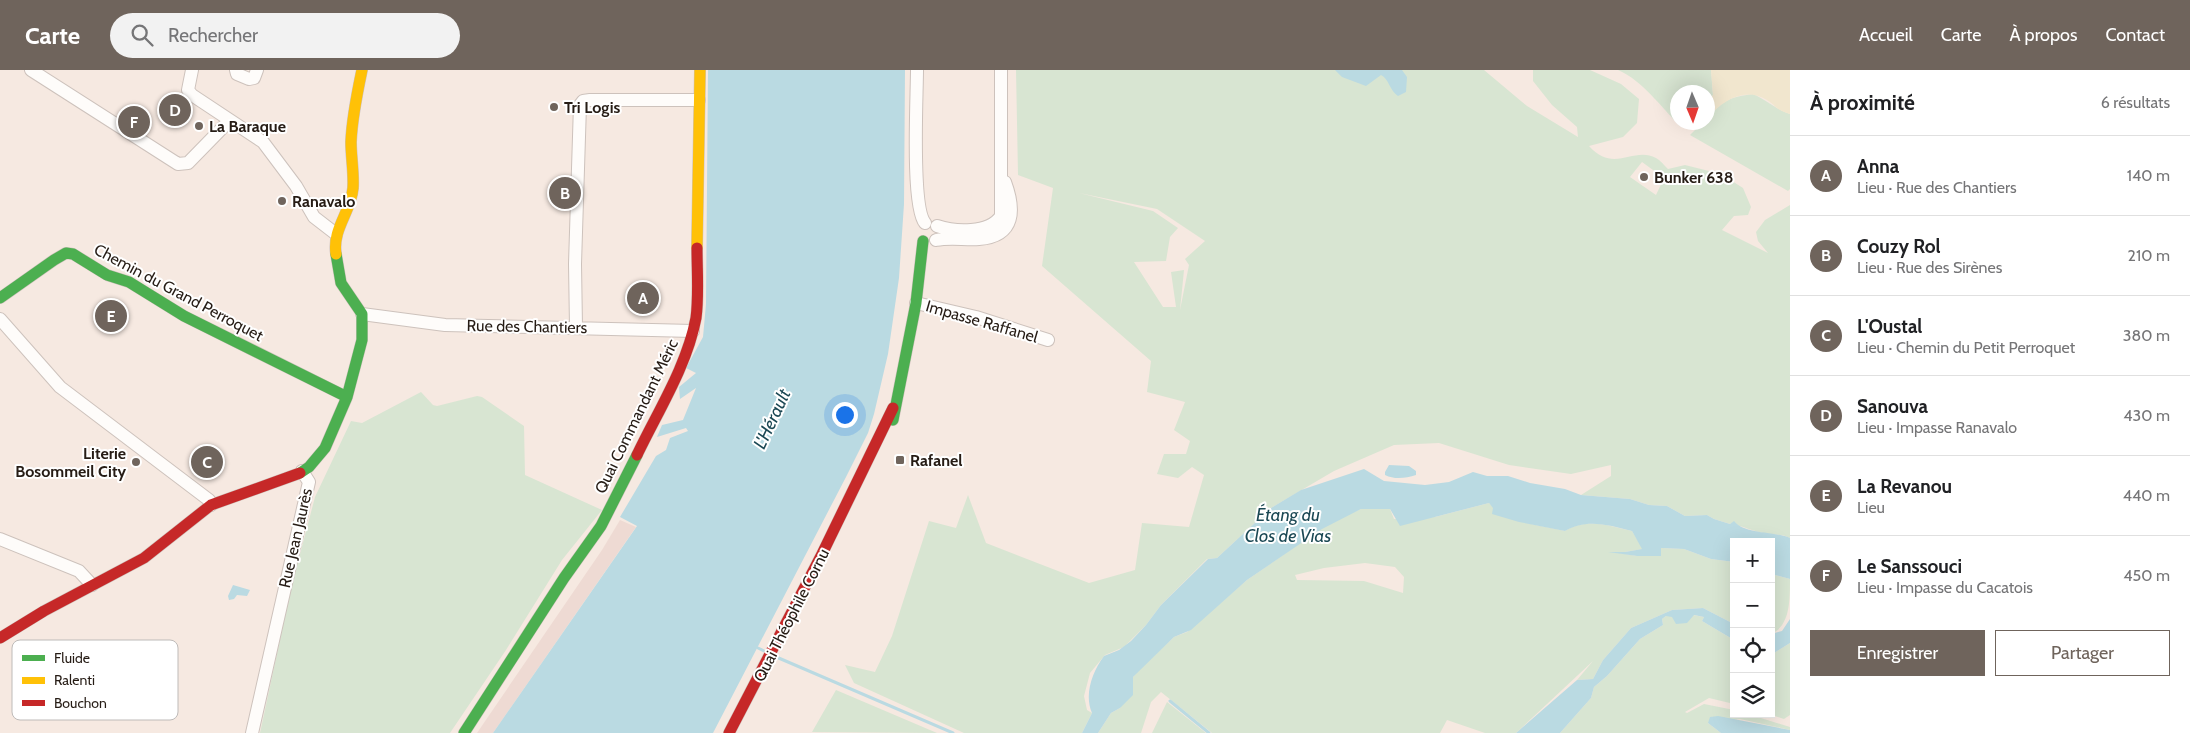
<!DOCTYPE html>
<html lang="fr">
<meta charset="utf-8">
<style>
:root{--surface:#fff;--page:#f2f2f2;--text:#202124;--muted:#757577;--line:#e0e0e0;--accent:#6f645c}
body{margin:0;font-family:Cabin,sans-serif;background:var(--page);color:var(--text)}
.controls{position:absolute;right:15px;bottom:15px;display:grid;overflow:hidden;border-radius:0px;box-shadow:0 5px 20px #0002}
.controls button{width:45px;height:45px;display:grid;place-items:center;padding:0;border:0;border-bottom:1px solid var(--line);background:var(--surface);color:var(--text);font:25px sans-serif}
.compass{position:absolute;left:1670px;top:15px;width:45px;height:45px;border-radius:50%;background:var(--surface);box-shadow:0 5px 20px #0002;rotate:178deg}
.you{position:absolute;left:844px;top:344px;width:18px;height:18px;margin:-12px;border:4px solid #fff;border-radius:50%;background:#1a73e8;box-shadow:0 0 0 8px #1a73e833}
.badge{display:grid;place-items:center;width:32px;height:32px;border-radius:50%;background:var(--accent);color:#fff;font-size:16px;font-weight:700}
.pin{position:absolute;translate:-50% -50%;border:2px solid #fff;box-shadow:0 1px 5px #0006}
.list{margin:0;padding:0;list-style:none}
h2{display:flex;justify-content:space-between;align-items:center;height:65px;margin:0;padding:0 20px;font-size:21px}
h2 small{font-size:16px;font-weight:400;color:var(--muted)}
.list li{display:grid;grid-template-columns:32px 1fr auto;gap:15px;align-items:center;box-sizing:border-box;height:80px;padding:0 20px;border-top:1px solid var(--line)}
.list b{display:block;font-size:19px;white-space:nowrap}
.list p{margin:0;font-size:16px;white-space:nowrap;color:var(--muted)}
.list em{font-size:16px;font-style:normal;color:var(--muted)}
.actions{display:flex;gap:10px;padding:15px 20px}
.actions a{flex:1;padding:11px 0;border:1px solid var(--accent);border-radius:0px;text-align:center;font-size:18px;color:var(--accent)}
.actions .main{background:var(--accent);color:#fff}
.icon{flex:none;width:28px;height:28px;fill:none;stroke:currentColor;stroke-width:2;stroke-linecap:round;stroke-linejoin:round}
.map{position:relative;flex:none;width:1790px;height:663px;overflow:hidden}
header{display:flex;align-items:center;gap:30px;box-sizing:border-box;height:70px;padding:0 25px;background:var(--accent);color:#fff}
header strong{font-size:24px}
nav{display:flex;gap:28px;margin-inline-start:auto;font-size:18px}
.search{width:350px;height:45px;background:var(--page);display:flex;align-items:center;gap:12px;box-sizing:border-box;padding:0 18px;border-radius:28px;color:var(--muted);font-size:19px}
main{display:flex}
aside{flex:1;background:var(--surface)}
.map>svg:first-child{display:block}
.industrial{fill:#eedad3}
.green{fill:#d8e5d2;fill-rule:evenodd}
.sand{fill:#f1e6ce}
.water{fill:#badae2}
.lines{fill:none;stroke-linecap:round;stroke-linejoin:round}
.stream{stroke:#badae2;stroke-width:3}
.street-casing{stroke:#cdc2bc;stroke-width:14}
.fast-casing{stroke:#cdc2bc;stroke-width:12}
.slow-casing{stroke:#cdc2bc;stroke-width:12}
.jam-casing{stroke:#cdc2bc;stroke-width:12}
.street{stroke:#fefcfa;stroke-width:12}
.fast{stroke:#4caf50;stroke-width:11}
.slow{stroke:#ffc107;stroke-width:11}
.jam{stroke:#c62828;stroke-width:11}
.poi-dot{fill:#6f645c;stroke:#fff;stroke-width:2}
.labels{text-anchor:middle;stroke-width:4;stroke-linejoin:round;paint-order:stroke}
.poi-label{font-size:16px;font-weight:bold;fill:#261c15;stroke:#fff;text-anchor:start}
.street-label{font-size:16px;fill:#261c15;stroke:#fff}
.water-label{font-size:18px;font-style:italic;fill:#1b4854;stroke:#fff}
.key{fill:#fff;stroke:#bebbb9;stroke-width:1}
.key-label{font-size:14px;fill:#261c15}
</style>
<header>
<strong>Carte</strong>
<div class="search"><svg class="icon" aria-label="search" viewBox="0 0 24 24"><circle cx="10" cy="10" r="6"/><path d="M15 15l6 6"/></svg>Rechercher</div>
<nav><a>Accueil</a><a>Carte</a><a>À propos</a><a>Contact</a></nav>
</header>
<main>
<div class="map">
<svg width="1790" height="663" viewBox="0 0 1790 663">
<rect width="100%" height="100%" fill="#f6e9e1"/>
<!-- industrial -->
<path class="industrial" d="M620 450 636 457 493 663H477L602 480Z"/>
<!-- green -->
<path class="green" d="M1016 0H1484L1527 36 1578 67 1577 57 1552 35 1533 11V0H1590L1621 14 1639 29 1637 53 1623 67 1589 76C1614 104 1633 76 1656 88 1660 90 1664 95 1668 99L1685 95 1721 104 1743 118 1751 137 1748 145 1734 146 1722 160 1768 183 1758 171 1756 162 1765 150 1790 135V468C1782 464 1778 465 1770 464 1758 463 1747 458 1737 455L1734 452 1730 454 1714 449 1707 445 1685 446 1667 436 1649 435 1630 429 1581 425 1611 406V395L1571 404 1509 395 1439 373 1394 375 1334 401 1271 438 1217 488 1207 489 1161 535 1146 555 1124 577 1105 585 1090 603 1084 626 1087 640 1092 643 1082 663H964L854 613 845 595 875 602 892 566 929 451 956 458 968 425 986 473 1089 513 1135 500 1142 453 1189 457 1204 405 1192 397 1178 408 1157 404 1164 384H1186L1190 371 1174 360 1185 332 1147 322 1151 291 1042 196 1053 118 1018 105ZM1642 92 1664 108 1656 125 1630 107ZM1079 123 1157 139 1205 171 1185 189 1189 195 1180 240 1184 200 1171 202 1176 237H1163L1134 192 1166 191 1170 167 1178 158 1153 141Z
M1618 0H1711L1713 25 1708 32V22H1678V52L1687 53 1680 56C1661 37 1643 11 1618 0Z
M1753 24C1767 30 1775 39 1790 44V119L1788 121 1690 65 1702 53 1708 52V47C1724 30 1730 27 1753 24Z
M421 322 433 335 437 336 477 326 482 327 524 356 525 405 602 440 562 490 506 580 450 663H260L291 518 315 427 351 351 362 353Z
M1489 433C1508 454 1539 454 1565 461 1587 447 1608 456 1632 461L1643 479 1625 482H1614L1637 486H1661V478L1684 479 1711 489 1734 492V554L1703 538 1672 540 1631 558 1603 590 1593 609 1577 610 1593 591 1516 663H1485L1447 650 1440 663H1212L1161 622 1151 632 1141 663H1098L1111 643 1120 638 1133 607 1139 600 1174 567 1187 562 1247 510 1322 458 1349 444 1361 439H1390L1394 449 1435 447ZM1365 493 1395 497 1404 507 1403 523 1364 511 1297 510 1295 505 1324 498Z
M1771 504 1790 509C1790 531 1790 556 1771 564Z
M1693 545 1704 547 1702 551 1734 570V634L1709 628 1685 642 1687 643 1704 634 1734 640V644H1748L1790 657V660L1740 649 1708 653 1721 663H1560L1591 628 1594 617 1607 606 1640 569 1663 555 1662 549 1666 546Z
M1790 573V645L1784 649 1769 644H1771V585Z
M836 620 937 663 812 662Z
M1167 632 1206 663H1152Z"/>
<!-- sand -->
<path class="sand" d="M1711 0H1790V44C1774 39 1778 37 1767 30 1744 16 1723 31 1708 47V32L1713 25Z"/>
<!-- water -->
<path class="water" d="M708 0H905L904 134 899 208 888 284 874 344 868 363 846 407 713 663H493L637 456 620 447 656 386 666 380 670 368 688 361 686 358 657 367 662 355 683 350 696 318 680 329 679 317 696 303 686 298 703 267 706 234Z
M1335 0H1402L1407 7 1406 22 1398 26C1390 21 1389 9 1381 5L1366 16 1342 7Z
M1389 395 1409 396 1416 401V405C1406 408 1395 410 1385 405V402Z
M1364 399 1384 411 1425 415 1449 412 1473 402 1487 406H1508L1530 413 1565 419 1581 425 1630 429 1649 435 1667 436 1685 446 1707 445 1714 449 1730 454 1734 451C1745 465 1776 461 1790 468V509L1771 504V472H1734V492L1711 489 1684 479 1661 478V486H1637L1608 482H1625L1642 479 1632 461C1609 455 1586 448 1565 461L1519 452 1492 444 1493 438 1489 433 1400 456 1390 439H1361L1322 459 1247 510 1191 560 1174 567 1133 607V625L1120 638 1111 643 1098 663H1082L1092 643C1084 625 1092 602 1104 586L1119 580 1131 571 1146 555 1161 535 1208 489 1217 488 1271 438 1301 420Z
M233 515 250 520 247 526 237 525 234 529 229 530 228 526Z
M1703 538 1734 554V570L1702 551 1704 547 1694 545 1687 553 1676 554 1672 547 1666 546 1662 549 1663 555 1640 569 1607 606 1594 617 1591 628 1560 663H1516L1577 610 1593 609 1603 590 1631 558 1672 540Z
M1790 549V573L1771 585V564L1782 561Z
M1718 646 1790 660V663H1721L1708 653 1710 647Z"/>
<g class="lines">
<!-- stream -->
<path class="stream" d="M758 578 764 581
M774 586 953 663
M1170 631 1209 663"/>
<!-- street casing -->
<g class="street-casing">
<path id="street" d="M31 0 178 94 188 93 229 51
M192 0 188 20 192 25 263 72 296 116 314 147 336 164
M236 0 237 4 249 9 254 8 257 0
M917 0C917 27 911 136 925 153
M937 156C955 162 989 164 1001 146V0
M936 170C950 167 965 170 979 169 1016 166 1015 139 1005 112
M916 233 976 247 1048 270
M362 244 445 255 693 261
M0 249 60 317 209 430 211 435
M576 257 575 194 580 35 583 31 590 30H699
M0 469 79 501 92 515
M252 663 309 412 302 401"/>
</g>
<!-- fast casing -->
<g class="fast-casing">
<path id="fast" d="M0 228 54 190 66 183 73 184 107 205 129 212 184 246 347 327
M893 350 916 233 923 171
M300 403 309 397 325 378 347 327 362 270V244L341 213 336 184
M464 663 564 508 601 456 637 385"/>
</g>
<!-- slow casing -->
<g class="slow-casing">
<path id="slow" d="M697 178 700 0
M336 184C332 159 351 142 353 118 354 103 351 87 351 72 352 47 357 24 362 0"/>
</g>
<!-- jam casing -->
<g class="jam-casing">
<path id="jam" d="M637 385C658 341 687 296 696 248 699 226 697 201 697 178
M0 568 44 541 144 488 211 435 300 403
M729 663 822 484 893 338"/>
</g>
<!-- street -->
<use href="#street" class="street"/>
<!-- fast -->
<use href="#fast" class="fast"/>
<!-- slow -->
<use href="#slow" class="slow"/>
<!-- jam -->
<use href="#jam" class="jam"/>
</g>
<!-- markers -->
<g class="poi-dot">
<circle cx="554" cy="37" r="5"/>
<circle cx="199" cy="56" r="5"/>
<circle cx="1644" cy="107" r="5"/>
<circle cx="282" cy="131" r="5"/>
<rect x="895" y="385" width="10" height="10" rx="2.5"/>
<circle cx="136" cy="392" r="5"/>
</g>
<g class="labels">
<!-- poi labels -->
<g class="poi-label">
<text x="564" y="43">Tri Logis</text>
<text x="209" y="62">La Baraque</text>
<text x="1654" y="113">Bunker 638</text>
<text x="292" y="137">Ranavalo</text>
<text x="126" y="389" text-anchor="end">Literie<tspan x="126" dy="18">Bosommeil City</tspan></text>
<text x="910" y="396">Rafanel</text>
</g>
<!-- street labels -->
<g class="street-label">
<text transform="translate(179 222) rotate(28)" y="6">Chemin du Grand Perroquet</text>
<text transform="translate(982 251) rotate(16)" y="6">Impasse Raffanel</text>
<text transform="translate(527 256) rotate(1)" y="6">Rue des Chantiers</text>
<text transform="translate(636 346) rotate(-64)" y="6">Quai Commandant Méric</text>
<text transform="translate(295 468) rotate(-77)" y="6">Rue Jean Jaurès</text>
<text transform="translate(791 545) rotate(-63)" y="6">Quai Théophile Cornu</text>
</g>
<!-- water labels -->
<g class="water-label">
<text transform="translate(772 349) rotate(-65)" y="6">L'Hérault</text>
<text x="1288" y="451">Étang du<tspan x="1288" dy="21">Clos de Vias</tspan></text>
</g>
</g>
<!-- legend -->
<rect x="12" y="570" width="166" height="80" rx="8" class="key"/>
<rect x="22" y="585" width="23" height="6" fill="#4caf50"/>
<rect x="22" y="607" width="23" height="7" fill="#ffc107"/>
<rect x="22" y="630" width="23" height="6" fill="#c62828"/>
<g class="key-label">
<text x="54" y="593">Fluide</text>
<text x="54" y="615">Ralenti</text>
<text x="54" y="638">Bouchon</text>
</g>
</svg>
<div class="controls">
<button>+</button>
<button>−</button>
<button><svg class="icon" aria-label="locate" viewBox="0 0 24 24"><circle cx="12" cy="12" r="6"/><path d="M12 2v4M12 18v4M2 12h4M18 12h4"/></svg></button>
<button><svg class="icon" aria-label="layers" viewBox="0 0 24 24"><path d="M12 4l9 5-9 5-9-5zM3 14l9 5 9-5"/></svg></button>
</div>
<svg class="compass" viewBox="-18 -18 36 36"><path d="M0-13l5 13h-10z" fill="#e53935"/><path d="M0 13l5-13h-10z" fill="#757577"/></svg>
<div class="you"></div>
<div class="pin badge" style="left:643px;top:228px">A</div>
<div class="pin badge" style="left:565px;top:123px">B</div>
<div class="pin badge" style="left:207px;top:392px">C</div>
<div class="pin badge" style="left:175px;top:40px">D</div>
<div class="pin badge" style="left:111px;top:246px">E</div>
<div class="pin badge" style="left:134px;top:52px">F</div>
</div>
<aside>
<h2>À proximité<small>6 résultats</small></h2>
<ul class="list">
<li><span class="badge">A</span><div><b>Anna</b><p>Lieu · Rue des Chantiers</p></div><em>140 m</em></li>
<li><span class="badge">B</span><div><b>Couzy Rol</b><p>Lieu · Rue des Sirènes</p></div><em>210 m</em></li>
<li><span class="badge">C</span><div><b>L'Oustal</b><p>Lieu · Chemin du Petit Perroquet</p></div><em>380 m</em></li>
<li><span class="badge">D</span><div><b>Sanouva</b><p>Lieu · Impasse Ranavalo</p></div><em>430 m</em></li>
<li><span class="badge">E</span><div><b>La Revanou</b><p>Lieu</p></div><em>440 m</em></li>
<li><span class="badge">F</span><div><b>Le Sanssouci</b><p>Lieu · Impasse du Cacatois</p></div><em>450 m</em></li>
</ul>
<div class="actions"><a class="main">Enregistrer</a><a>Partager</a></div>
</aside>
</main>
